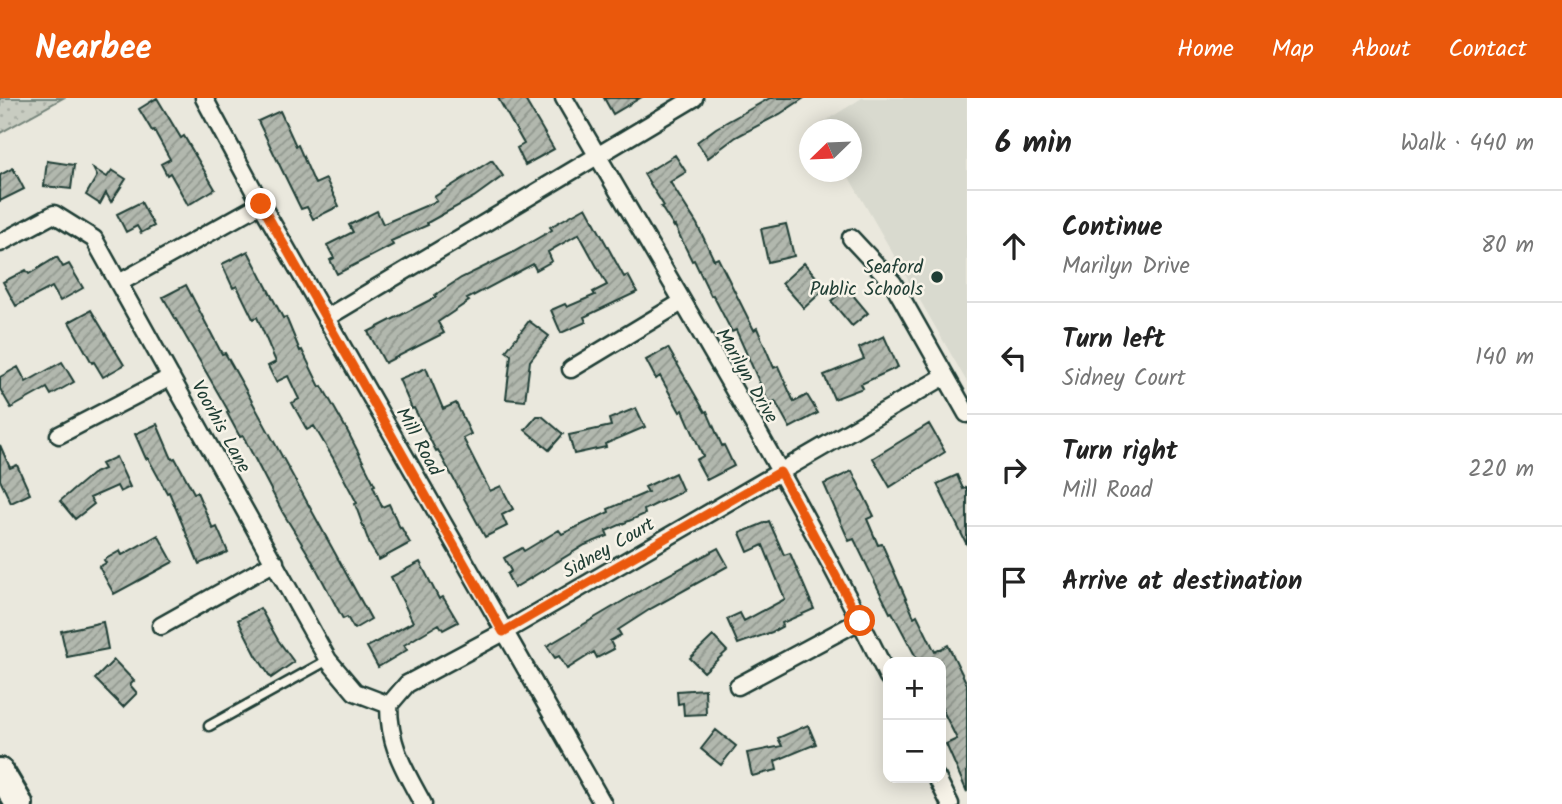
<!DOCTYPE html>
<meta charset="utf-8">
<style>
:root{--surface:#fff;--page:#f6f6f6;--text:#222;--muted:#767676;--line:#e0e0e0;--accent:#ea580c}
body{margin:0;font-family:Kalam,sans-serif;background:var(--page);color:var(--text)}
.controls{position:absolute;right:21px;bottom:21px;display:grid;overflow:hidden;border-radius:14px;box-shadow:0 4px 18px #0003}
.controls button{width:63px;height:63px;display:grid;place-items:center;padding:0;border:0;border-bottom:2px solid var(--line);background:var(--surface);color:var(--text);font:35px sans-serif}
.compass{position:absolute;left:799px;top:21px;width:63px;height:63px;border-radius:50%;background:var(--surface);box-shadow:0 4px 18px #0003;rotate:247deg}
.stop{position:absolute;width:21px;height:21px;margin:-16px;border:5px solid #ea580c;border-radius:50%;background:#fff}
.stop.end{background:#ea580c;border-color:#fff;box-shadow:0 2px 7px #0008}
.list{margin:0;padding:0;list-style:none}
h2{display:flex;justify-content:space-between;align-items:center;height:91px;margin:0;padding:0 28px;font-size:30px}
h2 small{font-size:23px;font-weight:400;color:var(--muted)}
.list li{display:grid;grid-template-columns:46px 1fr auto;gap:21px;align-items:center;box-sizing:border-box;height:112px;padding:0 28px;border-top:2px solid var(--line)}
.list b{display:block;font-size:26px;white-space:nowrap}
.list p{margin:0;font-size:23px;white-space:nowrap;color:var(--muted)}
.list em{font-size:23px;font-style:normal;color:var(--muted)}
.icon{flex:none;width:38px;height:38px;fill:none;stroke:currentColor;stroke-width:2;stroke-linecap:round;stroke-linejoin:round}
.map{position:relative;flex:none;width:967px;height:706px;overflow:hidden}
header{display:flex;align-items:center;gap:42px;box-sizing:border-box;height:98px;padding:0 35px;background:var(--accent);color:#fff}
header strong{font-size:33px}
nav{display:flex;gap:38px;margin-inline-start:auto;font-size:24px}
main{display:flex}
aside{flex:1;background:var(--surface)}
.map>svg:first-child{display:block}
.built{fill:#d9dacf}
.grass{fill:url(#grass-dots);stroke:#74847a;stroke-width:2}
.building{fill:url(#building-hatch);stroke:#1f3d34;stroke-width:2}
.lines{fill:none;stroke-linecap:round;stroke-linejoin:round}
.service-casing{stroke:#1f3d34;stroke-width:13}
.minor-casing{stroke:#1f3d34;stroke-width:21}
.primary-casing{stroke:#1f3d34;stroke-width:32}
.service{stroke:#f7f3e8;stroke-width:8}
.minor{stroke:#f7f3e8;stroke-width:16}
.primary{stroke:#f7f3e8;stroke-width:26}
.route{stroke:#ea580c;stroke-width:9}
.poi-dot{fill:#1f3d34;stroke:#f7f3e8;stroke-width:2.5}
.labels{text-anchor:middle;stroke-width:5;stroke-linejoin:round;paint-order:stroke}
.poi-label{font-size:19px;fill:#1f3d34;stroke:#f7f3e8;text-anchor:end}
.street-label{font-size:19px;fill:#1f3d34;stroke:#f7f3e8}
</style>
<header>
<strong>Nearbee</strong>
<nav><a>Home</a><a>Map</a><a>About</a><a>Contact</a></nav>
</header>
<main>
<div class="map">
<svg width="967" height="706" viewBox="0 0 967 706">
<defs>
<pattern id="grass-dots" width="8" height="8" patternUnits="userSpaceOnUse" patternTransform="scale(1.75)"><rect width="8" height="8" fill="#c8ccc1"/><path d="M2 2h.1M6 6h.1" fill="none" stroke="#abb0a6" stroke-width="1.8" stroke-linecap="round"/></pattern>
<pattern id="building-hatch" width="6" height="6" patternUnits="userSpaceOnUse" patternTransform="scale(1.75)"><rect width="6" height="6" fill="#b2b8ae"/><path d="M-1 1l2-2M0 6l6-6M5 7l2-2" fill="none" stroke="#90978e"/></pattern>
</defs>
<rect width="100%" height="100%" fill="#eae8dd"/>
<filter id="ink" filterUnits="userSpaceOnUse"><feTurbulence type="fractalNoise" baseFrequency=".0143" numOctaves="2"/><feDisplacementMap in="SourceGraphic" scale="14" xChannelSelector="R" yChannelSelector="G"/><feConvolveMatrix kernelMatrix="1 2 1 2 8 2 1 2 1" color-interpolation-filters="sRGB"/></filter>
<g filter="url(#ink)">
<!-- built -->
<path class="built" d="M862 0H967V284L846 74H852V32L822 31 819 27Z"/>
<!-- grass -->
<path class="grass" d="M0 0H63L0 35Z"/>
<!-- building -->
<path class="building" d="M157 0 181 40 184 38 215 91 188 107 170 75 167 77 161 66 170 61 154 32 152 33 139 11Z
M498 0H524L554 51 525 67 517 50 524 46Z
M604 0H640L613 16Z
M770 0H804L780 16 736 39 708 60 697 44 716 30Z
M280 13 296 48 298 47 315 86 326 81 339 108 313 121 307 109 301 111 258 23Z
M675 57 686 74 670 84 697 126 714 162 718 160 754 232 757 230 774 270 778 268 794 304 807 297 818 315 790 330 775 303 769 306 736 232 732 234 713 197 711 198 694 162 692 163 675 128 674 129 661 109 664 108 644 76Z
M492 62 503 78 474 99 427 125 428 127 391 143 393 147 337 176 330 162 334 160 327 147 353 134 349 127 377 113 383 126 437 103 434 99Z
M47 63 74 67 71 91 44 88Z
M13 70 24 91 0 103V77Z
M93 70 107 79 112 72 126 81 111 104 106 95 100 106 86 97 97 78Z
M141 104 154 128 141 135 137 128 126 134 117 116Z
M586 109 624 179 628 177 637 194 584 219 586 224 561 235 551 212 565 206 567 209 595 197 593 194 607 187 579 136 548 154 552 163 536 172 533 166 467 201 469 203 438 224 444 235 385 265 368 234 436 199 435 197 461 180 510 156 552 132 550 129Z
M786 126 794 158 768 164 761 131Z
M248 153 283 220 286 219 300 253 302 252 320 289 322 288 348 334 375 387 373 388 382 409 389 406 400 430 401 429 410 445 379 462 370 447 355 406 357 405 333 360 314 328 307 332 292 305 299 301 288 278 276 284 268 268 276 264 257 219 253 221 237 188 233 190 222 166Z
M57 159 63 169 69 166 83 190 60 203 52 189 16 208 3 184 26 172 29 176Z
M804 165 826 190 804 210 782 185Z
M186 187 222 256 225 255 243 287 371 521 354 531 347 519 343 521 310 459 283 415 243 338 240 339 227 315 229 314 163 199Z
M847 190 868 215 852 228 831 203Z
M91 212 124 267 103 279 94 264 92 265 69 224Z
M529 223 549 238 530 263 525 303 506 301 511 257 506 253Z
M884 238 898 269 861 286 863 290 834 301 824 277 864 261 859 250Z
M668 250 705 314 707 313 722 348 724 347 734 368 707 382 696 362 703 358 683 312 680 314 660 278 656 281 646 262Z
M62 264 74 284 51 297 47 290 11 310 0 291V279L18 269 26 284Z
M426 270 443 311 456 305 471 336 463 340 490 393 501 388 513 411 502 417 507 428 485 439 438 352 436 353 414 310 412 311 399 281Z
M636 310 645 329 605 346 606 349 574 356 569 337 611 328 609 321Z
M537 318H542L563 336 549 352 525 332Z
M157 326 172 361 175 360 194 395 197 394 213 431 217 429 228 454 199 466 169 394 167 395 148 360 146 361 135 336Z
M929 326 945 354 890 389 873 360Z
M0 347 10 370 17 367 30 396 11 405 0 382Z
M116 359 130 389 120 394 117 388 90 400 94 406 75 421 60 403 92 376 104 371 101 366Z
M852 373 874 418 867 421 878 447 882 446 914 519 917 517 935 554 948 547 967 586V694L946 646 957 641 941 609V564H915L918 563 892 514 890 515 854 441 849 443 824 386Z
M675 375 683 393 644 412 645 416 606 433 608 438 585 447 514 490 507 476 511 473 504 460 522 450 524 453 559 432 562 436 609 414 608 411 648 394 645 389Z
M957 377 963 391 967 389V447L937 386Z
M769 423 784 457 790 455 814 511 782 525 783 528 772 534 738 546 727 521 740 515 744 523 785 501 763 447 748 454 740 435Z
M158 437 173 464 114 496 99 469 106 465 104 462 120 453 122 457Z
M718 450 728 468 652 510 618 532 621 537 610 543 614 551 597 560 594 554 567 571 559 558 555 560 547 548 655 484Z
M420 464 439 501 443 499 458 524 443 532 439 526 404 547 407 552 378 569 367 549 413 524 391 479Z
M260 510 278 542 294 564 271 580 256 557 238 522Z
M103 524 108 551 67 559 61 533Z
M713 538 727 553 704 574 690 560Z
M114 562 134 583 130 587 137 595 123 609 95 581Z
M705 591 706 616 684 617 683 605 678 606 677 593Z
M808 627 816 646 775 663 777 672 752 678 747 655 782 648 778 640Z
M716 632 736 648 721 667 701 651Z"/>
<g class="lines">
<!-- service casing -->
<g class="service-casing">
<path id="service" d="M209 628 328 562"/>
</g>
<!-- minor casing -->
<g class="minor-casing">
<path id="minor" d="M204 0 261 106 603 706
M564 0C674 191 791 380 888 579
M851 140 893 185 967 316
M0 145 54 116 94 141 328 562 355 594 389 607
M119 185 261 106
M326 220 694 0
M571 271 682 204
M59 337 171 279
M161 528 275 464
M738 588 861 522
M937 680 950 706
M423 706C404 671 389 648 389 607L407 586 504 534 945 278"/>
</g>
<!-- primary casing -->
<g class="primary-casing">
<path id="primary" d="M0 674 19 706"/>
</g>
<!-- service -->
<use href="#service" class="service"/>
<!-- minor -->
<use href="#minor" class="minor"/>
<!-- primary -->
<use href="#primary" class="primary"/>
</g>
</g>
<g class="lines" filter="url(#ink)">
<!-- route -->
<path class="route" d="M261 106 503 534 780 374 860 523"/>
</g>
<!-- markers -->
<circle class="poi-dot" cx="937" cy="179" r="7"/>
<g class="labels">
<!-- poi labels -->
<g class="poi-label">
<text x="923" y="175">Seaford<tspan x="923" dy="22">Public Schools</tspan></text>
</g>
<!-- street labels -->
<g class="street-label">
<text transform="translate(748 277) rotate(60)" y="7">Marilyn Drive</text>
<text transform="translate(222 328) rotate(61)" y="7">Voorhis Lane</text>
<text transform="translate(420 343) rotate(61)" y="7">Mill Road</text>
<text transform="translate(608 449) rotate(-30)" y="7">Sidney Court</text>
</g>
</g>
</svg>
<div class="controls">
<button>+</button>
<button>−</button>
</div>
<svg class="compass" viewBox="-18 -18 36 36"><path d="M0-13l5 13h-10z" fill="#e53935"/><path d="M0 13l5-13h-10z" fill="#767676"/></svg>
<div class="stop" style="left:860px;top:523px"></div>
<div class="stop end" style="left:261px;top:106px"></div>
</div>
<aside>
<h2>6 min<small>Walk · 440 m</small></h2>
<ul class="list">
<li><svg class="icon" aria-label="ahead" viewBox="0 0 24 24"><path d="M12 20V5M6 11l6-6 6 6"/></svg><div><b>Continue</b><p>Marilyn Drive</p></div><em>80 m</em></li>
<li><svg class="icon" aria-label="left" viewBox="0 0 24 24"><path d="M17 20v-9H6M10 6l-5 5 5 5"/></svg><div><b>Turn left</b><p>Sidney Court</p></div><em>140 m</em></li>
<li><svg class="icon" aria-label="right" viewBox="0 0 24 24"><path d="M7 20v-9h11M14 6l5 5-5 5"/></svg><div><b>Turn right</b><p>Mill Road</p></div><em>220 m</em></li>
<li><svg class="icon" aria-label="arrive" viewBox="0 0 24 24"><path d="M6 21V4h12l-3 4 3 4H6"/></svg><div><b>Arrive at destination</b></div></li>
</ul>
</aside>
</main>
